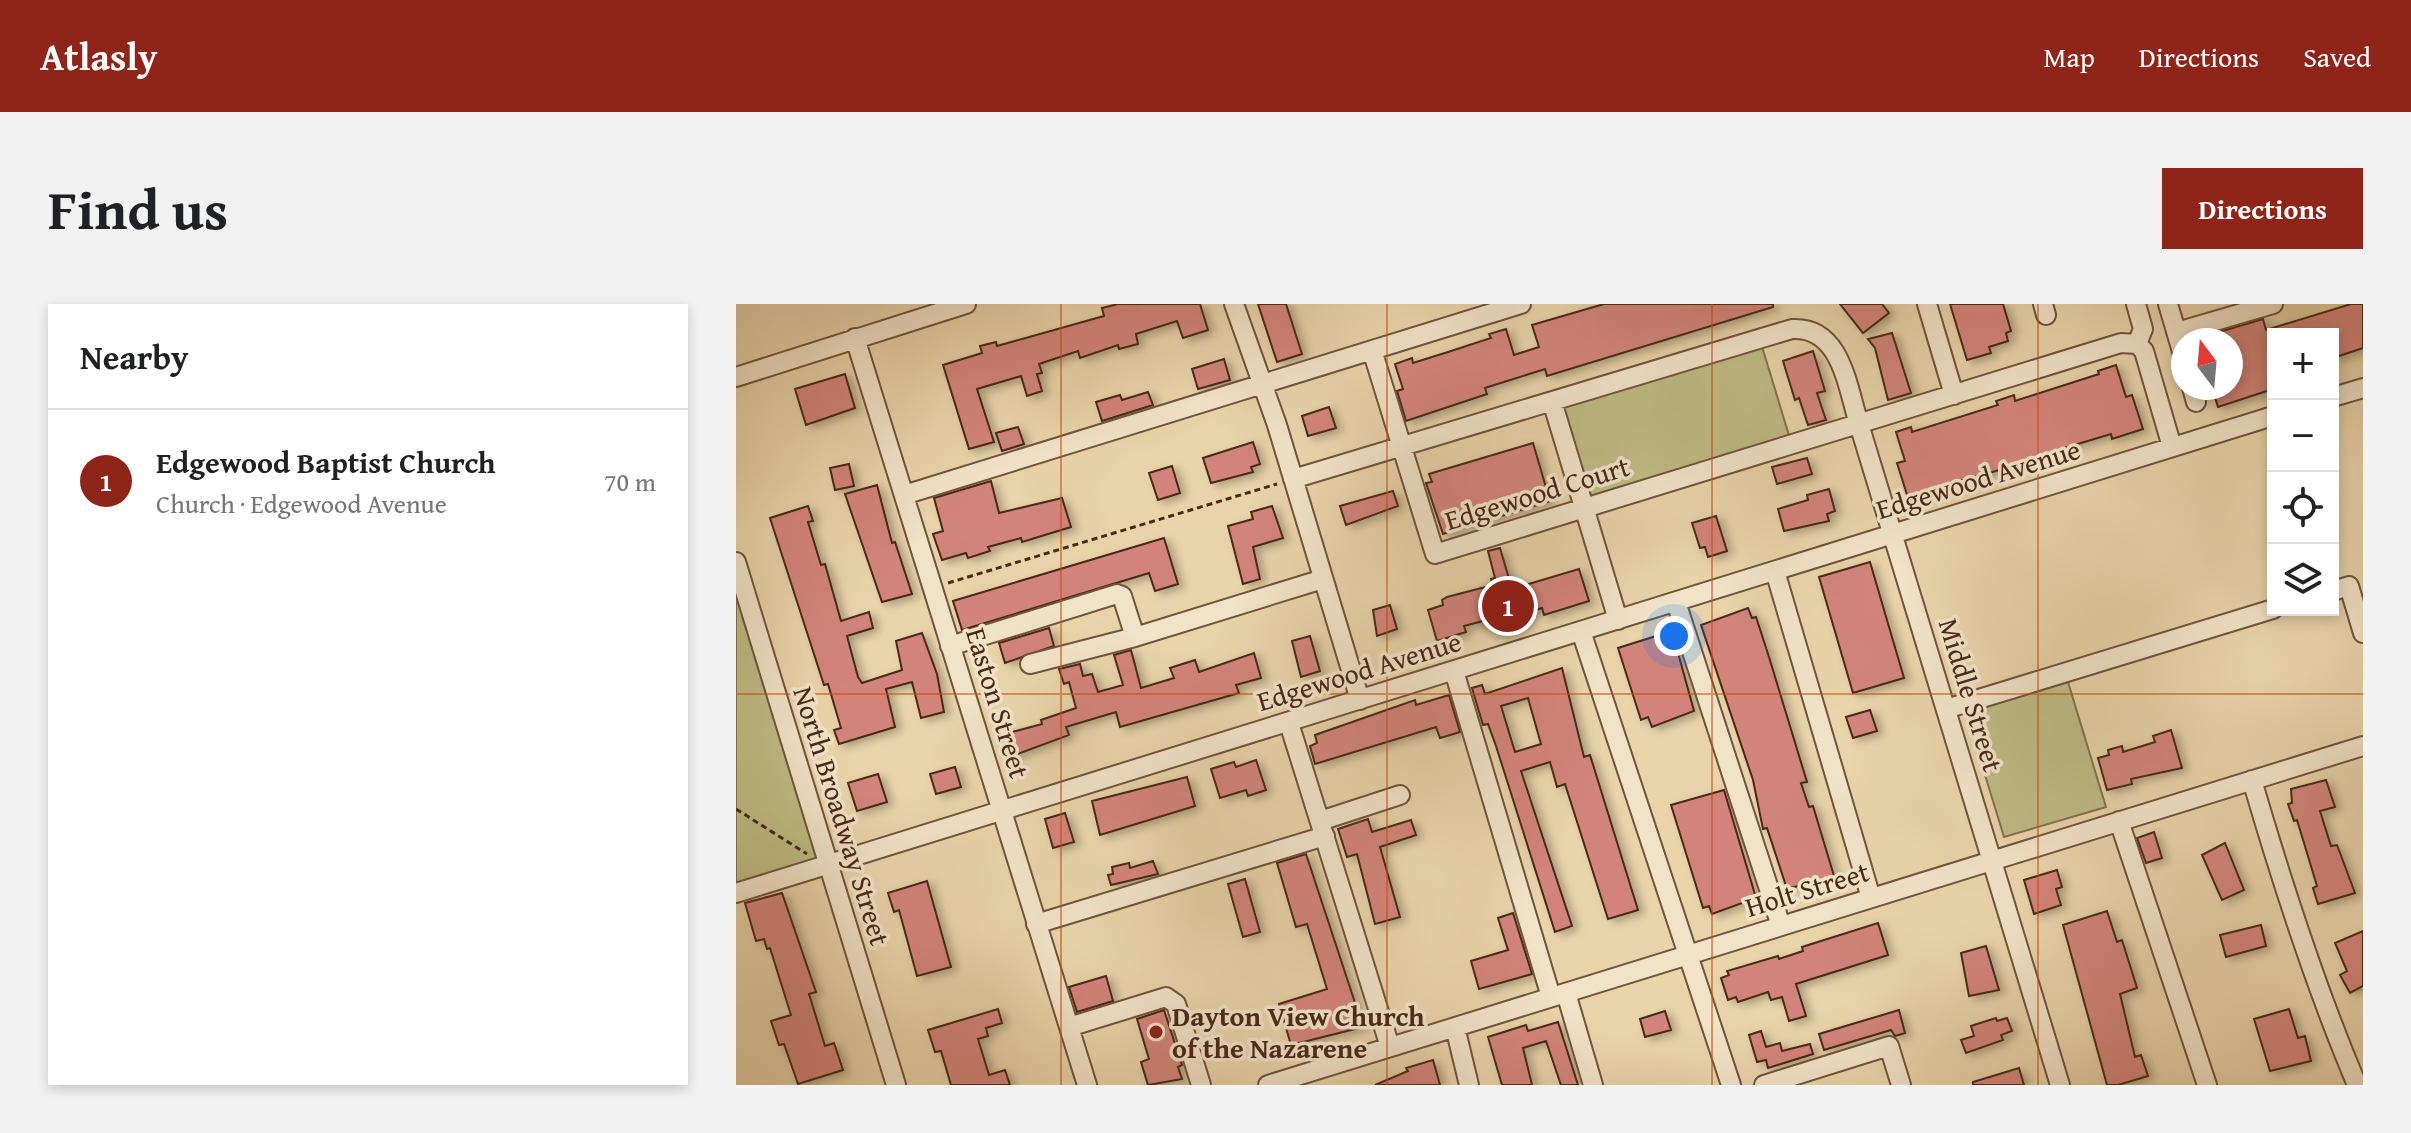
<!DOCTYPE html>
<meta charset="utf-8">
<style>
:root{--surface:#fff;--page:#f2f2f2;--text:#202124;--muted:#757577;--line:#e0e0e0;--accent:#8f2418}
body{margin:0;font-family:"Gentium Book Plus",serif;background:var(--page);color:var(--text)}
.controls{position:absolute;right:24px;top:24px;display:grid;overflow:hidden;border-radius:0px;box-shadow:0 4px 12px #0003}
.controls button{width:72px;height:72px;display:grid;place-items:center;padding:0;border:0;border-bottom:2px solid var(--line);background:var(--surface);color:var(--text);font:40px sans-serif}
.compass{position:absolute;left:1435px;top:24px;width:72px;height:72px;border-radius:50%;background:var(--surface);box-shadow:0 4px 12px #0003;rotate:344deg}
.you{position:absolute;left:938px;top:332px;width:28px;height:28px;margin:-20px;border:6px solid #fff;border-radius:50%;background:#1a73e8;box-shadow:0 0 0 12px #1a73e833}
.badge{display:grid;place-items:center;width:52px;height:52px;border-radius:50%;background:var(--accent);color:#fff;font-size:26px;font-weight:700}
.pin{position:absolute;translate:-50% -50%;border:4px solid #fff;box-shadow:0 2px 8px #0006}
.list{margin:0;padding:0;list-style:none}
h2{display:flex;justify-content:space-between;align-items:center;height:104px;margin:0;padding:0 32px;font-size:34px}
h2 small{font-size:26px;font-weight:400;color:var(--muted)}
.list li{display:grid;grid-template-columns:52px 1fr auto;gap:24px;align-items:center;box-sizing:border-box;height:144px;padding:0 32px;border-top:2px solid var(--line)}
.list b{display:block;font-size:30px;white-space:nowrap}
.list p{margin:0;font-size:26px;white-space:nowrap;color:var(--muted)}
.list em{font-size:26px;font-style:normal;color:var(--muted)}
.icon{flex:none;width:44px;height:44px;fill:none;stroke:currentColor;stroke-width:2;stroke-linecap:round;stroke-linejoin:round}
.map{position:relative;flex:none;width:1627px;height:781px;overflow:hidden;border-radius:0px}
header{display:flex;align-items:center;gap:48px;box-sizing:border-box;height:112px;padding:0 40px;background:var(--accent);color:#fff}
header strong{font-size:38px}
nav{display:flex;gap:44px;margin-inline-start:auto;font-size:28px}
.intro{display:flex;align-items:center;justify-content:space-between;box-sizing:border-box;height:192px;padding:0 48px}
h1{margin:0;font-size:56px}
.button{padding:20px 36px;border-radius:0px;background:var(--accent);color:#fff;font-size:28px;font-weight:700}
main{display:flex;gap:48px;padding:0 48px}
aside{flex:1;background:var(--surface);border-radius:0px;box-shadow:0 4px 12px #0003}
.map>svg:first-child{display:block}
.green{fill:#bebb84;stroke:#84724e;stroke-width:2}
.building{fill:#d2847a;stroke:#492918;stroke-width:2;fill-rule:evenodd;filter:url(#shadow)}
.lines{fill:none;stroke-linecap:round;stroke-linejoin:round}
.minor-casing{stroke:#71543c;stroke-width:22}
.path{stroke:#492918;stroke-width:3;stroke-dasharray:6 4;stroke-linecap:butt}
.minor{stroke:#f1e3c8;stroke-width:18}
.grid{fill:none;stroke:#c84f0e;stroke-width:2;stroke-opacity:0.55}
.poi-dot{fill:#8f2418;stroke:#f1e3c8;stroke-width:3}
.labels{text-anchor:middle;stroke-width:7;stroke-linejoin:round;paint-order:stroke}
.street-label{font-size:28px;fill:#492918;stroke:#f1e3c8}
.poi-label{font-size:28px;font-weight:bold;fill:#492918;stroke:#f1e3c8;text-anchor:start}
</style>
<header>
<strong>Atlasly</strong>
<nav><a>Map</a><a>Directions</a><a>Saved</a></nav>
</header>
<div class="intro"><h1>Find us</h1><a class="button">Directions</a></div>
<main>
<aside>
<h2>Nearby<small></small></h2>
<ul class="list">
<li><span class="badge">1</span><div><b>Edgewood Baptist Church</b><p>Church · Edgewood Avenue</p></div><em>70 m</em></li>
</ul>
</aside>
<div class="map">
<svg width="1627" height="781" viewBox="0 0 1627 781">
<defs>
<filter id="shadow"><feDropShadow dx="5.5" dy="3" stdDeviation="4" flood-color="#0004"/></filter>
</defs>
<rect width="100%" height="100%" fill="#e9d4aa"/>
<filter id="stains"><feTurbulence type="fractalNoise" baseFrequency=".0025" numOctaves="4"/><feColorMatrix values="0 0 0 0 .2 0 0 0 0 .09 0 0 0 0 .02 0 0 0 .5 -.17"/></filter>
<radialGradient id="worn" r=".72"><stop offset=".6" stop-color="#630" stop-opacity="0"/><stop offset="1" stop-color="#630" stop-opacity=".3"/></radialGradient>
<!-- green -->
<path class="green" d="M1024 36 1055 138 852 200 821 98Z
M0 258 91 562 0 589Z
M1332 378 1370 503 1268 533 1230 409Z"/>
<!-- building -->
<path class="building" d="M382 0H464L472 26 447 34 441 17 400 30 402 40 383 45 382 41 344 54 342 47 303 60 306 69 301 70 306 87 291 92 285 72 241 85 258 138 233 145 207 61 246 49 244 42 260 38 261 42 368 12 366 4Z
M522 0H550L566 50 541 58Z
M868 0H1037V3L811 72 809 65 749 84 751 90 670 117 661 87 667 85 659 60 676 54 677 59 712 48 755 34 753 30 770 25 778 51 803 43 796 21Z
M1104 0H1146L1153 9 1127 29Z
M1214 0H1267L1275 27 1270 29 1272 37 1253 43 1255 49 1231 56Z
M1615 0H1627V44L1597 54V30H1537V85L1482 103 1476 84H1495V36L1466 33 1527 15 1530 26Z
M1156 29 1175 89 1152 96 1139 44 1132 35Z
M1077 47 1089 87 1081 89 1090 116 1072 121 1063 94 1059 96 1047 57Z
M488 55 494 76 462 85 456 65Z
M1380 61 1390 93 1396 91 1407 125 1376 135 1375 130 1325 145 1304 155 1201 183 1202 188 1173 197 1161 159 1169 157 1160 128 1175 123 1176 128 1262 101 1260 97 1278 91 1279 97 1363 70 1362 67Z
M109 70 119 104 70 121 59 85Z
M412 88 417 101 366 117 360 98 384 91 386 96Z
M593 103 600 124 572 132 566 112Z
M282 123 288 140 266 147 260 129Z
M517 138 524 160 515 163 517 168 475 179 467 154Z
M797 139 814 197 707 230 690 179 696 178 693 170Z
M1071 154 1076 170 1041 180 1036 163Z
M113 160 118 182 99 186 94 164Z
M436 162 444 189 422 196 413 169Z
M255 177 263 209 326 194 335 223 286 238 285 234 252 243 254 247 232 254 230 249 206 256 197 230 207 227 198 194Z
M141 181 156 239 159 238 176 290 146 298 109 190Z
M1093 185 1099 207 1091 210 1093 217 1048 227 1042 205 1072 196 1071 191Z
M657 187 662 202 610 221 604 202Z
M72 202 77 217 72 218 85 261 89 260 105 317 133 308 137 324 111 332 122 373 126 379 166 366 160 337 186 329 201 370 208 408 185 414 176 378 150 385 159 423 103 440 98 426 105 424 92 380 88 381 34 214Z
M536 202 547 234 517 243 524 275 507 280 492 222 517 215 515 208Z
M980 212 991 247 972 253 969 243 964 244 956 219Z
M428 234 442 280 419 287 413 269 226 326 217 297Z
M764 244 776 285 843 265 853 297 808 311 806 304 767 316 766 312 728 322 730 328 701 337 692 306 707 301 706 296 711 293 757 281 755 275 759 274 752 247Z
M1134 258 1168 374 1117 389 1083 273Z
M654 301 661 325 641 332 637 306Z
M1012 304 1016 314 1020 313 1033 353 1071 478 1065 479 1073 503 1077 502 1098 572 1051 585 1031 524 1027 525 1017 476 965 321Z
M313 324 318 342 269 359 263 339Z
M936 327 958 407 916 423 912 413 905 416 882 344Z
M574 332 584 367 565 373 556 337Z
M395 346 405 384 438 374 434 364 459 356 463 368 518 349 525 374 500 381 503 389 384 423 380 408 330 423 333 431 271 454 265 431 306 420 305 416 340 404 333 378 328 380 323 365 344 360 347 372 356 370 362 388 387 381 378 351Z
M826 364 848 453 854 451 902 606 872 615 829 480 821 483 814 458 785 467 836 622 819 628 760 442 752 420 747 421 736 384 746 381 749 390ZM792 394 805 440 779 448 765 402Z
M713 391 724 428 704 434 700 423 579 460 574 442 581 439 579 431 679 396 680 401Z
M1134 406 1141 427 1117 434 1110 413Z
M1435 426 1446 464 1395 475 1396 480 1371 486 1362 454 1373 451 1372 446 1386 442 1387 448 1419 438 1417 432Z
M520 456 530 486 512 492 510 486 484 494 475 465 498 458 500 463Z
M219 463 225 483 200 490 194 470Z
M142 470 151 498 121 507 112 479Z
M451 473 459 502 364 531 356 497Z
M1590 476 1599 503 1584 507 1595 542 1601 541 1619 589 1582 600 1577 584 1581 582 1561 516 1558 517 1552 500 1556 499 1555 485Z
M988 486 1020 594 976 610 973 602 967 604 935 501Z
M329 509 338 538 317 544 309 515Z
M632 515 636 528 675 516 680 531 644 543 664 613 639 620 621 550 611 553 602 525Z
M1418 528 1426 554 1410 559 1401 534Z
M1489 539 1508 586 1486 596 1466 551Z
M570 550 627 723 555 741 543 700 591 685 571 620 560 623 541 559Z
M417 557 422 570 375 581 372 571 377 570 376 563 393 559 394 564Z
M1321 566 1326 583 1320 585 1325 601 1298 610 1288 576Z
M509 575 524 628 507 633 492 580Z
M191 577 215 663 181 672 163 606 158 608 152 589Z
M46 589 80 688 73 690 89 742 98 739 107 766 62 780 48 740 43 741 35 717 55 711 34 644 31 645 28 635 20 637 9 599Z
M1371 607 1381 638 1386 636 1401 684 1384 690 1399 753 1405 751 1412 772 1382 781H1371L1327 621Z
M777 609 796 670 743 685 735 657 772 646 762 614Z
M1142 619 1152 651 1060 680 1070 712 1053 717 1046 693 1035 696 1032 688 1002 698 1000 693 992 696 985 674 993 671 991 667 1042 652 1043 655 1067 647 1066 643Z
M1525 621 1530 642 1490 653 1484 631Z
M1627 627V682L1614 689 1604 671 1611 667 1599 639Z
M1250 642 1263 686 1233 692 1225 649Z
M370 672 377 697 341 708 333 683Z
M262 705 266 719 250 724 252 732 242 735 253 771 269 766 274 781H215L205 747 199 748 192 726Z
M1553 705 1562 734 1569 732 1575 757 1534 767 1518 715Z
M428 706 446 761 442 763 446 775 412 781 405 758 413 755 401 715Z
M1163 706 1169 729 1159 732 1155 726 1088 746 1083 730Z
M929 707 935 726 909 733 904 715Z
M1260 714 1261 717 1271 714 1276 727 1265 731 1267 736 1230 749 1225 736 1238 732 1235 722Z
M822 718 842 781H825L810 737 787 744 796 781H766L752 733 790 721 792 727Z
M1025 727 1030 743 1044 739 1046 747 1074 740 1077 750 1032 764 1030 756 1021 758 1013 731Z
M697 756 704 781H639L672 767 670 764Z
M1283 764 1288 781H1237V778Z"/>
<g class="lines">
<!-- minor casing -->
<g class="minor-casing">
<path id="minor" d="M498 0 541 121 624 396
M1191 0 1218 91
M1307 0 1310 11
M1400 0 1407 25 1401 40
M1432 0 1447 51
M1441 28 1537 0
M119 34 351 781
M636 46 699 250 1385 39 1401 40 1408 47 1436 143
M0 73 230 0
M1456 84 1460 98
M1597 93 1627 84
M816 97 882 316
M557 175 1056 25C1105 22 1111 82 1123 120L1324 781
M168 191 785 0
M0 258 160 781
M1039 267 1135 594
M1597 287 1613 282 1627 329
M940 298 1045 622
M845 327 995 781
M214 342 381 290 386 292 399 333 587 275
M294 360 399 333
M718 367 815 693
M1210 405 1537 305
M553 419 654 743
M1516 476C1546 579 1579 682 1621 781
M584 517 664 491
M1383 517 1471 781
M0 589 1537 112
M300 620 589 532
M830 689 857 781
M333 723 430 693 440 700 465 781
M719 723 733 781
M532 781 1627 442
M1028 781 1153 742 1165 781"/>
</g>
<!-- path -->
<path class="path" d="M212 279 541 180
M0 505 71 550"/>
<!-- minor -->
<use href="#minor" class="minor"/>
</g>
<!-- grid -->
<path class="grid" d="M325 0V781M651 0V781M976 0V781M1302 0V781M0 390H1627"/>
<!-- markers -->
<circle class="poi-dot" cx="420" cy="728" r="8"/>
<g class="labels">
<!-- street labels -->
<g class="street-label">
<text transform="translate(1242 175) rotate(-17)" y="10">Edgewood Avenue</text>
<text transform="translate(801 189) rotate(-17)" y="10">Edgewood Court</text>
<text transform="translate(623 367) rotate(-17)" y="10">Edgewood Avenue</text>
<text transform="translate(1235 391) rotate(73)" y="10">Middle Street</text>
<text transform="translate(262 399) rotate(73)" y="10">Easton Street</text>
<text transform="translate(106 512) rotate(73)" y="10">North Broadway Street</text>
<text transform="translate(1071 585) rotate(-17)" y="10">Holt Street</text>
</g>
<!-- poi labels -->
<g class="poi-label">
<text x="436" y="722">Dayton View Church<tspan x="436" dy="32">of the Nazarene</tspan></text>
</g>
</g>
<rect width="100%" height="100%" filter="url(#stains)"/>
<rect width="100%" height="100%" fill="url(#worn)"/>
</svg>
<div class="controls">
<button>+</button>
<button>−</button>
<button><svg class="icon" aria-label="locate" viewBox="0 0 24 24"><circle cx="12" cy="12" r="6"/><path d="M12 2v4M12 18v4M2 12h4M18 12h4"/></svg></button>
<button><svg class="icon" aria-label="layers" viewBox="0 0 24 24"><path d="M12 4l9 5-9 5-9-5zM3 14l9 5 9-5"/></svg></button>
</div>
<svg class="compass" viewBox="-18 -18 36 36"><path d="M0-13l5 13h-10z" fill="#e53935"/><path d="M0 13l5-13h-10z" fill="#757577"/></svg>
<div class="you"></div>
<div class="pin badge" style="left:772px;top:302px">1</div>
</div>
</main>
